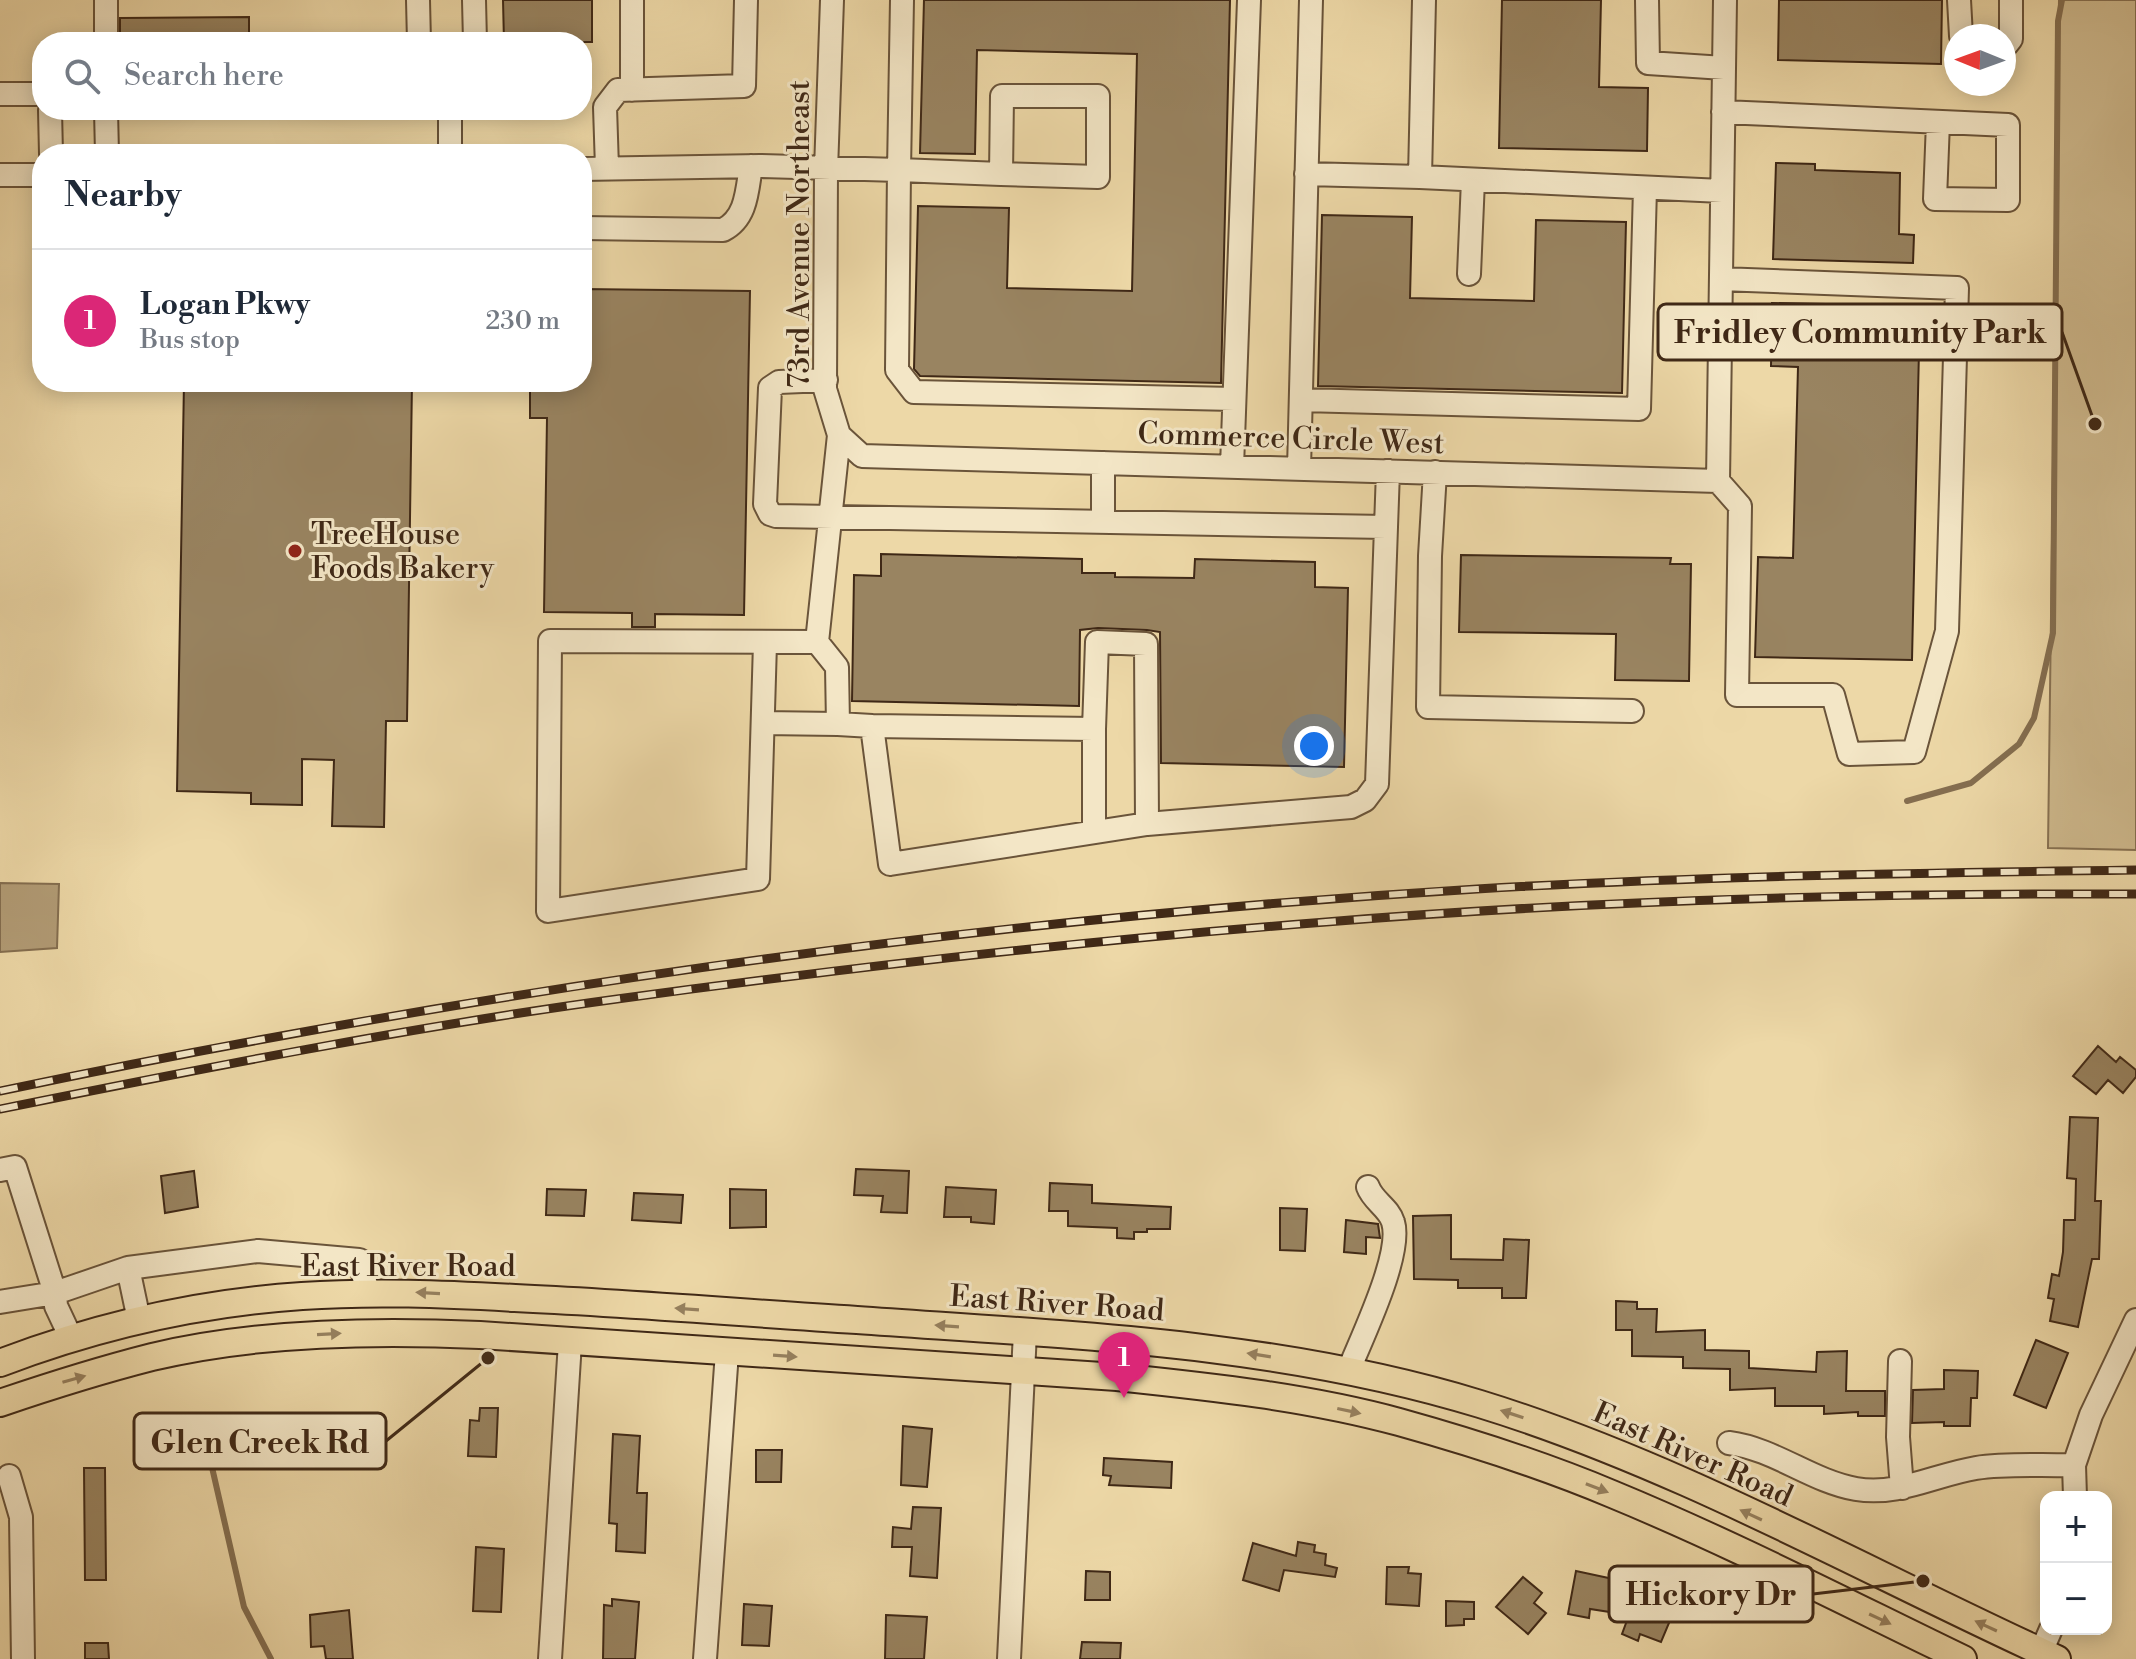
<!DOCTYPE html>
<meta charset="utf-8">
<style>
:root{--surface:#fff;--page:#f2f2f3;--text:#1f2937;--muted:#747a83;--line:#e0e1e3;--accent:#db2777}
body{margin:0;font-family:"Libre Bodoni",serif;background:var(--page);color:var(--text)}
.controls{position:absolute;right:24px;bottom:24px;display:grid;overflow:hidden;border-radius:16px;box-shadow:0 4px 20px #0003}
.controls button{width:72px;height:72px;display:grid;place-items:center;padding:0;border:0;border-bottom:2px solid var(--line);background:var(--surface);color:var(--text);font:40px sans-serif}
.compass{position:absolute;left:1944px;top:24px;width:72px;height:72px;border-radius:50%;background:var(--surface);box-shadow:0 4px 20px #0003;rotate:271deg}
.you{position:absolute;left:1314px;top:746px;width:28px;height:28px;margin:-20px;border:6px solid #fff;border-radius:50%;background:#1a73e8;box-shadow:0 0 0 12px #1a73e833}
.badge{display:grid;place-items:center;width:52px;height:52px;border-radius:50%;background:var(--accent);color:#fff;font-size:26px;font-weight:700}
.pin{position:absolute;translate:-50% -66px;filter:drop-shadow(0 2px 4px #0008)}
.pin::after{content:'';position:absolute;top:42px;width:28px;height:24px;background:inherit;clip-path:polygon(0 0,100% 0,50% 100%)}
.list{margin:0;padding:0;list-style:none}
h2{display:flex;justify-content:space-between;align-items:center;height:104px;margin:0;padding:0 32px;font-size:34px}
h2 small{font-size:26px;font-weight:400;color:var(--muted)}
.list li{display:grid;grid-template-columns:52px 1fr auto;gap:24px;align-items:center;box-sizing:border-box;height:144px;padding:0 32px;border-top:2px solid var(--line)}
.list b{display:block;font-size:30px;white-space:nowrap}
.list p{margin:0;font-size:26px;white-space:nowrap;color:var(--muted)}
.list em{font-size:26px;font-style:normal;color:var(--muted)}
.icon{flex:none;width:44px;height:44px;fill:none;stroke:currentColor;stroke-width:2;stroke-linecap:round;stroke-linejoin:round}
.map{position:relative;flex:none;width:2136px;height:1659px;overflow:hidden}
.search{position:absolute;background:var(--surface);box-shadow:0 4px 20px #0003;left:32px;top:32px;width:560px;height:88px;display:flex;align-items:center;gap:20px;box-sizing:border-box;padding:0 28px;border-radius:32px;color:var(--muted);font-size:30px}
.panel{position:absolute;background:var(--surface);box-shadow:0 4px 20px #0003;left:32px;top:144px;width:560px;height:248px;border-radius:32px}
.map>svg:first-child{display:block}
.green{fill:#cfba8e;stroke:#877152;stroke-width:2}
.water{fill:#b29c76;stroke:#846e50;stroke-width:2}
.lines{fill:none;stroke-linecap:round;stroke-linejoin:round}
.stream{stroke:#846e50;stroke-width:6}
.building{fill:#998461;stroke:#3f2816;stroke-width:2}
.minor-casing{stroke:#6a543a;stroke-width:26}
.major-casing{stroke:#3f2816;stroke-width:30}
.minor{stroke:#f3e6c6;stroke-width:22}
.major{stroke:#edd8a7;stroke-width:26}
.rail-casing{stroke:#3f2816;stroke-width:9}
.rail{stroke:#f3e6c6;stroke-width:6;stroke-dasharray:18;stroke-linecap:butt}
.oneway{fill:#96805e}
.poi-dot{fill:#8f2418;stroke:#f3e6c6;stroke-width:3}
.labels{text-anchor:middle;stroke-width:6;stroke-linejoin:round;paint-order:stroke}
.street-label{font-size:30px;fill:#3f2816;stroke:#f3e6c6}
.poi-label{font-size:30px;fill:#3f2816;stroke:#f3e6c6;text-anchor:start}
.leader{fill:none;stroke:#3f2816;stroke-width:3}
.callout-dot{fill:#3f2816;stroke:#f3e6c6;stroke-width:3}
.callout{fill:#f3e6c6;stroke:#3f2816;stroke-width:3}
.callout-label{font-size:32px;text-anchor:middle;font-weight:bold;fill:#3f2816}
</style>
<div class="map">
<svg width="2136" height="1659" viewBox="0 0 2136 1659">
<rect width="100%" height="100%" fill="#edd8a7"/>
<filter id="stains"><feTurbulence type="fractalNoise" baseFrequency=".0025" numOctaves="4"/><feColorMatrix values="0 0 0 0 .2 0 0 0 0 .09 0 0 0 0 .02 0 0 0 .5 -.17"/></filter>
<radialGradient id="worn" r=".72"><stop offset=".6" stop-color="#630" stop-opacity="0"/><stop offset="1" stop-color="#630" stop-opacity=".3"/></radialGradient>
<!-- green -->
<path class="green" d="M2059 0H2136V850L2048 848Z"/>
<!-- water -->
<path class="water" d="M0 883 59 884 57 948 0 952Z"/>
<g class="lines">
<!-- stream -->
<path class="stream" d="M1907 801 1971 783 2019 744 2034 718 2053 633 2058 21 2062 0
M203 1428 244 1607 271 1659"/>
</g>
<!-- building -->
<path class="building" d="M503 0H592V42H504Z
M924 0H1230L1221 383 920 376 914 369 918 206 1009 208 1007 288 1132 291 1137 54 977 50 975 154 920 153Z
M1502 0H1601L1599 87 1648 88 1647 151 1499 148Z
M1779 0H1942L1941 64 1778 60Z
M249 17V42H120V18Z
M1776 163 1815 164V170L1900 173 1899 234 1914 235 1913 263 1773 259Z
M1322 215 1412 217 1410 298 1534 301 1536 220 1626 222 1622 393 1318 386Z
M582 289 750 291 744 615 655 614V627H632V613L544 612 547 418H530V382H582Z
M1772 303 1920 306 1912 660 1755 657 1758 557 1793 558 1798 367 1771 366Z
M184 382H412L407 721H386L384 827 332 826 334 760 302 759V805L251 804V793L177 791Z
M881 554 1082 559V573H1115V577L1194 578 1195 559 1315 562V587L1348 588 1344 767 1161 763 1160 632 1147 630 1098 628 1080 630 1079 706 852 701 854 575 881 576Z
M1461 555 1671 558 1670 564H1691L1689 681 1615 680 1616 634 1459 632Z
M2098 1046 2116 1062 2120 1057 2136 1070V1077L2123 1093 2108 1080 2096 1094 2073 1076Z
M2070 1117 2098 1118 2095 1201H2101L2099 1259H2092L2078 1327 2050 1321 2054 1299 2048 1298 2052 1274 2059 1276 2063 1252 2064 1220H2075L2076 1179 2067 1178Z
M856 1169 909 1171 907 1213 881 1212 883 1196 854 1195Z
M194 1171 198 1207 165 1213 161 1176Z
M1050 1183 1092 1185V1203L1171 1207 1170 1229H1147V1232H1134V1239L1117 1238V1228L1068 1226V1211H1049Z
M946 1187 996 1190 994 1224 971 1222V1217H944Z
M547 1189 586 1190 584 1216 546 1215Z
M730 1189 766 1190V1227L730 1228Z
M634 1193 683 1195 681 1223 632 1220Z
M1280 1208 1307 1209 1305 1251 1280 1250Z
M1451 1215V1259L1503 1260 1504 1239 1529 1240 1526 1298H1502V1288H1458V1280L1414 1279 1413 1216Z
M1346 1220 1378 1224 1380 1238 1366 1237V1254L1344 1252Z
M1616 1301 1637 1302V1309H1657L1656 1332 1705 1330V1350L1749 1351V1368L1816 1372 1817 1352 1847 1351 1846 1391H1885V1416H1858V1412L1824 1414V1406H1775V1388L1730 1390V1369L1683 1368V1357L1632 1356V1330H1616Z
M2036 1340 2068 1353 2046 1408 2014 1395Z
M1944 1370 1978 1371 1977 1398H1971L1970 1426H1944V1422L1912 1423 1913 1390 1944 1389Z
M480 1408H498L496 1457 468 1456 470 1420 479 1421Z
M903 1426 932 1429 927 1487 901 1485Z
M613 1434 640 1436 637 1493H647L645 1553 616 1551 617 1524 609 1523Z
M756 1450H782L781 1482H756Z
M1104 1458 1172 1462 1171 1488 1109 1485 1111 1476 1103 1475Z
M84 1468H105L106 1580H85Z
M913 1507 941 1508 937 1578 910 1576 912 1547H892L893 1527 911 1529Z
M1298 1542 1315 1545 1314 1552 1326 1554 1325 1565 1337 1568 1335 1577 1284 1570 1279 1591 1243 1580 1253 1543 1296 1556Z
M476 1547 504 1549 501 1612 473 1611Z
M1387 1567H1409L1408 1573 1421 1574 1419 1606 1386 1604Z
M1086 1571 1110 1572V1600H1085Z
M1576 1571 1618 1580 1616 1587 1674 1611 1661 1642 1640 1634 1638 1641 1622 1634 1629 1615 1590 1609 1589 1618 1568 1614Z
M1523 1577 1542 1593 1534 1603 1546 1613 1528 1634 1496 1607Z
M612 1599 639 1602 635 1659H603L604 1605 612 1606Z
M1446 1601 1474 1602V1619H1464V1625L1446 1626Z
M744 1604 772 1606 769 1646 742 1645Z
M349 1610 353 1659H326L324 1646 311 1647 310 1615Z
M886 1615 927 1617 924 1659H885Z
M1082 1642 1121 1643 1120 1659H1080Z
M85 1643H108L109 1659H85Z"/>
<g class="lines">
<!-- minor casing -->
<g class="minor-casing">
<path id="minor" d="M106 0V42
M418 0 419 42
M474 0 475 42
M632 0V90
M832 0 826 170 825 389 839 435 862 456 1718 481
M902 0 899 170 1001 174 1002 96H1098V177L1001 174
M1647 0 1648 63 1724 68
M1959 0 1961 36
M2004 48 2011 39V0
M0 94H42
M50 110 51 154
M106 110 107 154
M1723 112 2008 125V200L1935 199 1938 122
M450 154V110
M607 168 605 107 618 90 744 86 746 0
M582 169 760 166 899 170 897 370 914 392 1234 399
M1306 174 1420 177 1424 0
M0 175H42
M1420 177 1722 191
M582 228 723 230C747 218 747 190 751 166
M1469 274 1473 180
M1302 400 1639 409 1645 188
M1232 467 1249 0
M1299 469 1311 0
M1435 472 1430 556 1428 707 1632 711
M1718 481 1740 506 1737 695H1833L1849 754 1914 752 1947 631 1957 288 1721 279
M1718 481 1725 0
M1103 522V463
M1386 527 1388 471
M817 642 837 667 838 724 872 726 890 864 1147 824 1351 807 1365 800 1377 784 1386 527 776 516 770 514 765 504 770 388 779 382 826 380
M765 643 758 879 548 911 550 641 817 642 839 435
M763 723 838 724
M872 726 1094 729V832
M1094 729 1097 642 1146 644 1147 824
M0 1170 15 1167 55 1293 0 1302
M139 1320 128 1268 258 1251 359 1260 368 1292
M71 1338 56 1306 55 1293 128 1268
M1900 1361 1898 1437 1902 1488
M1348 1372C1361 1339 1403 1254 1393 1222 1389 1208 1373 1201 1368 1187
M1729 1443C1775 1449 1811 1481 1856 1489 1899 1496 1934 1475 1976 1468 2008 1463 2042 1466 2074 1465
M9 1476 21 1517 23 1659
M2075 1497 2074 1465 2091 1415 2136 1320
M550 1659 570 1342
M705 1659 727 1352
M1009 1659 1025 1332
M2038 1659 2051 1629"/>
</g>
<!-- major casing -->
<g class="major-casing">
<path id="major" d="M0 1363C97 1326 198 1303 302 1296 373 1291 444 1294 515 1298 629 1303 743 1313 857 1320 1066 1335 1278 1342 1480 1404 1679 1465 1868 1573 2057 1659
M0 1403C50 1386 101 1370 152 1357 256 1332 373 1330 480 1335L1117 1377C1212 1387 1307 1397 1399 1422 1471 1442 1543 1465 1612 1494 1731 1543 1847 1603 1963 1659"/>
</g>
<!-- minor -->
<use href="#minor" class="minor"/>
<!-- major -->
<use href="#major" class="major"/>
<!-- rail casing -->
<g class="rail-casing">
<path id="rail" d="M0 1091C488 989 979 919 1477 889 1696 876 1916 873 2136 870
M0 1109C205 1068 410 1027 617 999 853 967 1089 940 1326 922 1595 900 1866 893 2136 894"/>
</g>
<!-- rail -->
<use href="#rail" class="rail"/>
</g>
<!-- one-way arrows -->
<defs><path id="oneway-solid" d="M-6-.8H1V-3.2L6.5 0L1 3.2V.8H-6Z" transform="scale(2)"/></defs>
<g class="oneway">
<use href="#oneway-solid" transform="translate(428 1293) rotate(-177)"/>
<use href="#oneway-solid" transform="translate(687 1309) rotate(-176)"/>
<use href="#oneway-solid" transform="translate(947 1326) rotate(-176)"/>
<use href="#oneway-solid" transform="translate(329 1334) rotate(-3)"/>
<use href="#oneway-solid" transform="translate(1259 1355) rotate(-171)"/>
<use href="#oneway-solid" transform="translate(785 1356) rotate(4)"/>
<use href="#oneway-solid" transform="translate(74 1379) rotate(-16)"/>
<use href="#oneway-solid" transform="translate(1349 1411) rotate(12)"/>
<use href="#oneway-solid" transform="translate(1512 1414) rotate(-162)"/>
<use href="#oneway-solid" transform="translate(1597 1488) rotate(21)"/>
<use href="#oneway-solid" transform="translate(1751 1515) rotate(-155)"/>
<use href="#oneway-solid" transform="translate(1880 1619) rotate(25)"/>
<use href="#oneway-solid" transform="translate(1986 1626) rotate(-155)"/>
</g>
<!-- markers -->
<circle class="poi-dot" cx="295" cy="551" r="8"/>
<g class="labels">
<!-- street labels -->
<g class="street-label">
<text transform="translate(799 234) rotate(-90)" y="10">73rd Avenue Northeast</text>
<text transform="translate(1291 438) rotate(2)" y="10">Commerce Circle West</text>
<text x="408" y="1276">East River Road</text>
<text transform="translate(1057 1303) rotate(4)" y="10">East River Road</text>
<text transform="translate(1693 1454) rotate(24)" y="10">East River Road</text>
</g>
<!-- poi labels -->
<g class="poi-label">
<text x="311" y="544">TreeHouse<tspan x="311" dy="34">Foods Bakery</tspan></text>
</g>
</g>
<!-- callouts -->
<path class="leader" d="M2095 424L2062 332M488 1358L386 1441M1923 1581L1813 1594"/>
<g class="callout-dot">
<circle cx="2095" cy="424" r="8"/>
<circle cx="488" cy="1358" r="8"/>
<circle cx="1923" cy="1581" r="8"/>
</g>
<g class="callout">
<rect x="1658" y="304" width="404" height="56" rx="8"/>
<rect x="134" y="1413" width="252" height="56" rx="8"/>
<rect x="1609" y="1566" width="204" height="56" rx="8"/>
</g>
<g class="callout-label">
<text x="1860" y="343">Fridley Community Park</text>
<text x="260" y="1453">Glen Creek Rd</text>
<text x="1711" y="1605">Hickory Dr</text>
</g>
<rect width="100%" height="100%" filter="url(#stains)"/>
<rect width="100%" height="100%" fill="url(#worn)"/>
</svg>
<div class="controls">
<button>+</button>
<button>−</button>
</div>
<svg class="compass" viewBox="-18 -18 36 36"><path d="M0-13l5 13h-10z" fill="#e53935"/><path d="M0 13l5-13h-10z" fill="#747a83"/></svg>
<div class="you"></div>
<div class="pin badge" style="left:1124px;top:1398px">1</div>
<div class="search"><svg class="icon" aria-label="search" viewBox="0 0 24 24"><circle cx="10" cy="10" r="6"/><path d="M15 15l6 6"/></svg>Search here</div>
<section class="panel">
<h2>Nearby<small></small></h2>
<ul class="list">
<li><span class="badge">1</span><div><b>Logan Pkwy</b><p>Bus stop</p></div><em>230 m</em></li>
</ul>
</section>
</div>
